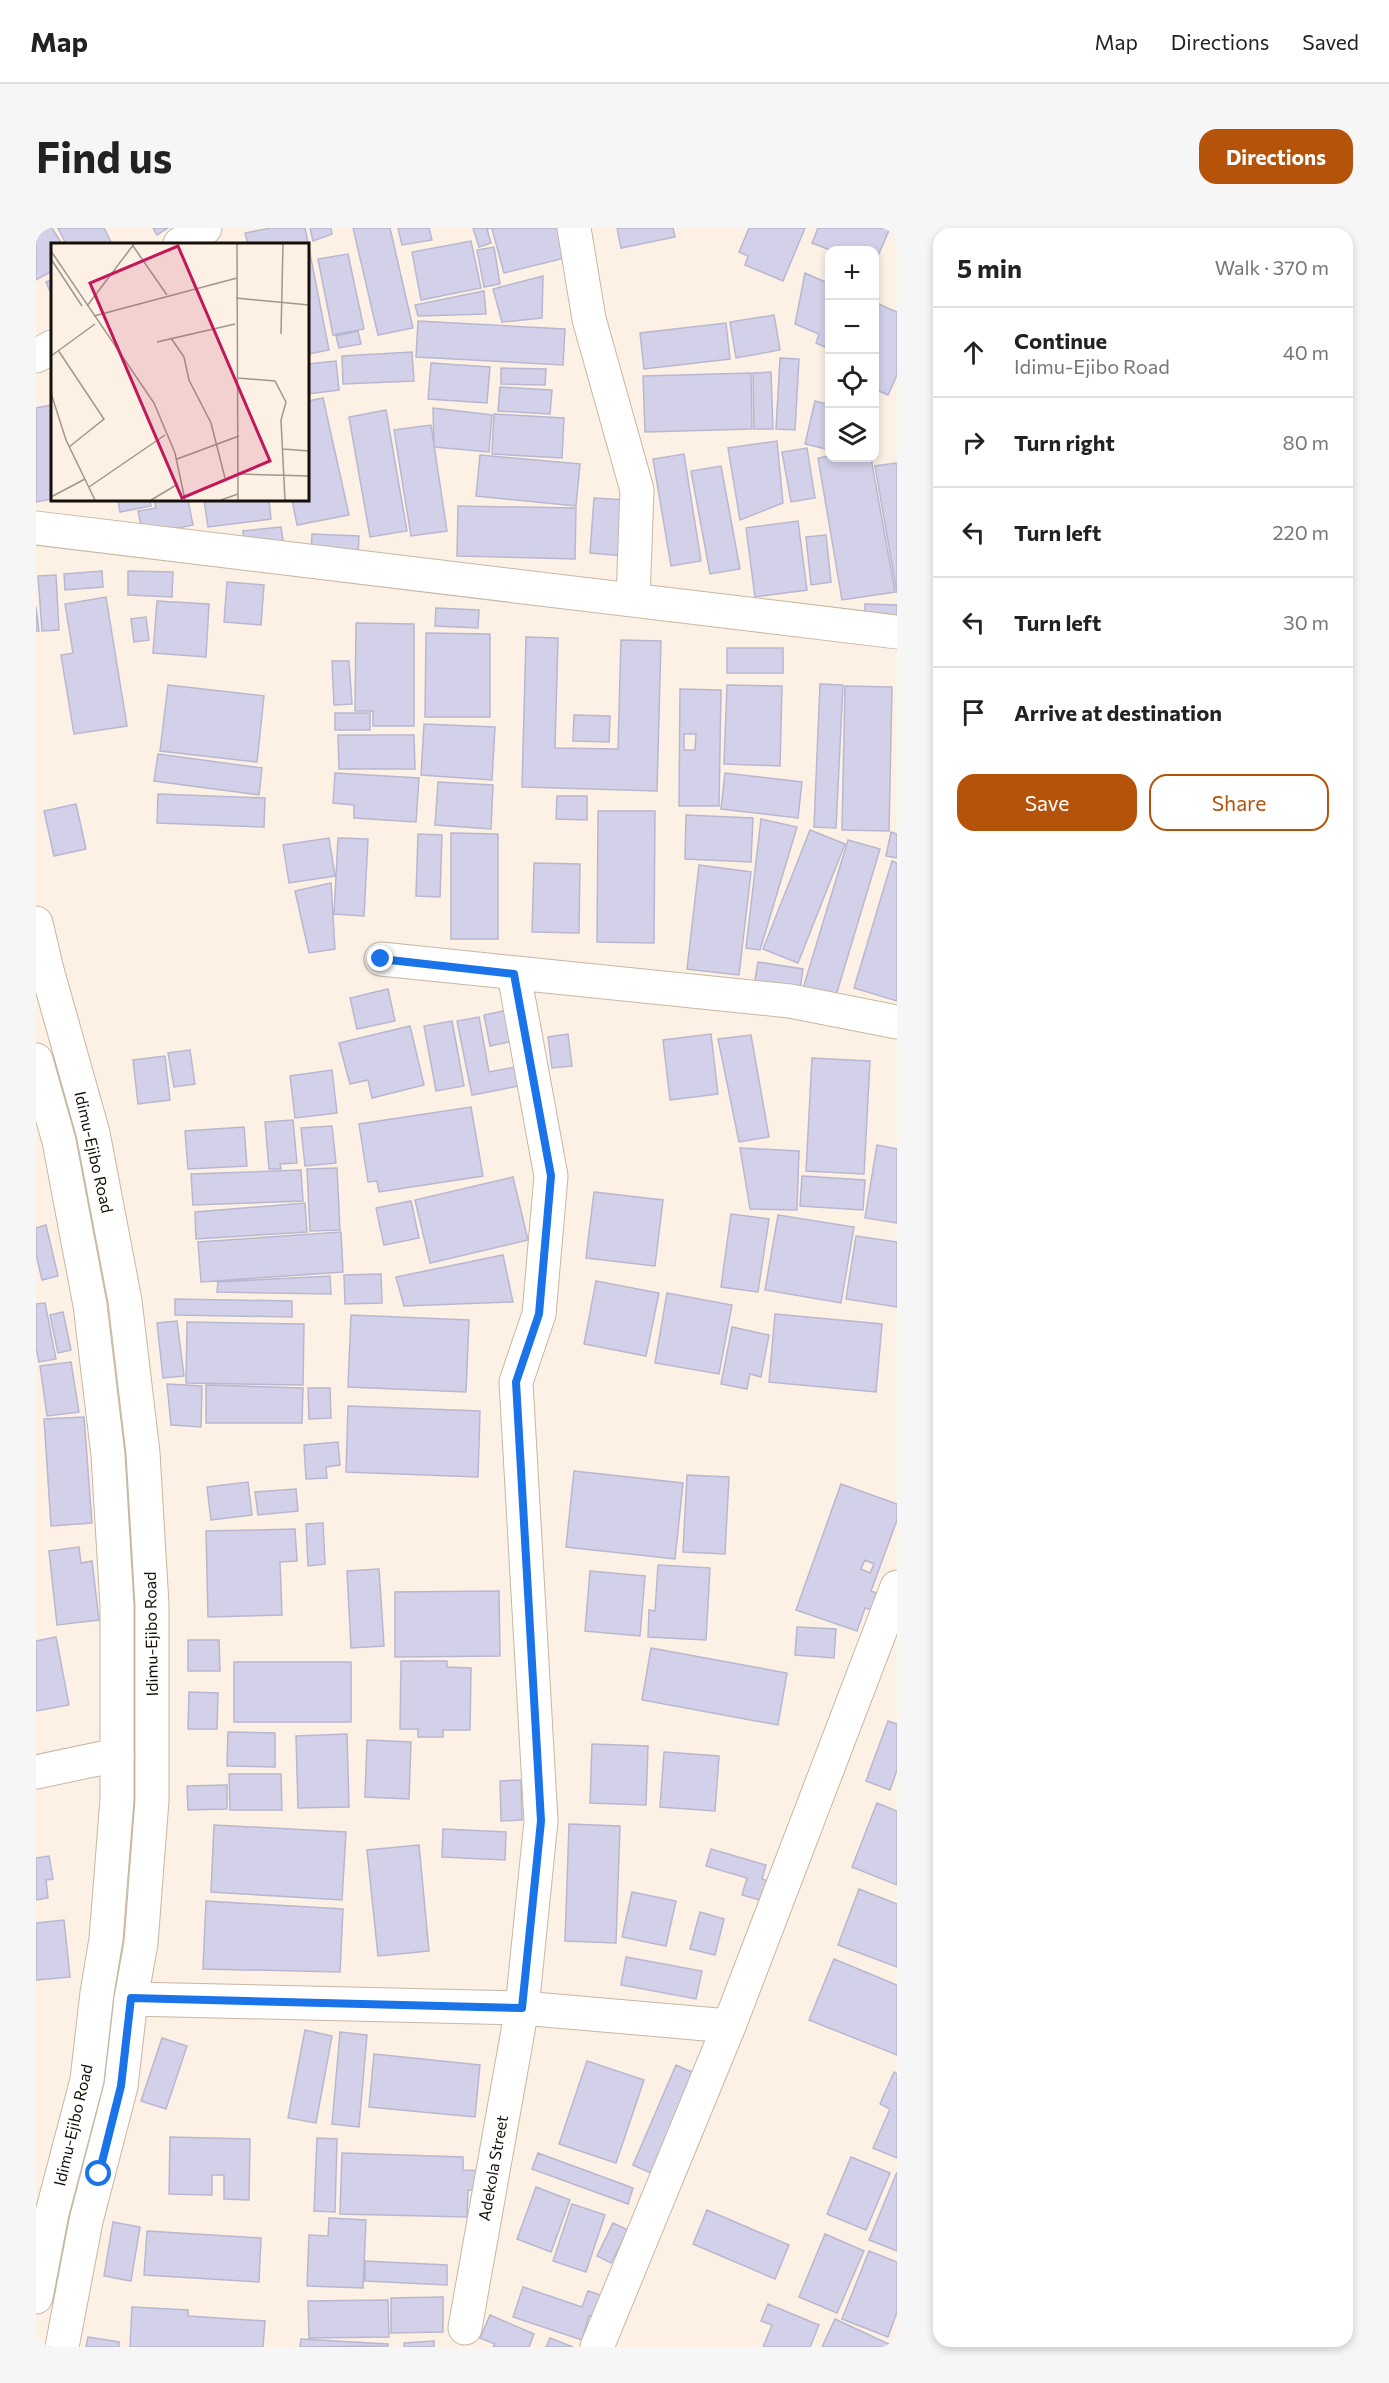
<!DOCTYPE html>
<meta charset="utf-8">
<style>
:root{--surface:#fff;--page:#f6f6f6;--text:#222;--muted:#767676;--line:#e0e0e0;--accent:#b45309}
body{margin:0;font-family:Commissioner,sans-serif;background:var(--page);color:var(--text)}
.controls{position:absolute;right:18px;top:18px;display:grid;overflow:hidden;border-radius:12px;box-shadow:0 3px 9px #0003}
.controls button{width:54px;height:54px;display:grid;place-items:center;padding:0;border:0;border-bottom:2px solid var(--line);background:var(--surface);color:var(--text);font:30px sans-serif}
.stop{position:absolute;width:18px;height:18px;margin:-14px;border:4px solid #1a73e8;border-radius:50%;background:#fff}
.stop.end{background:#1a73e8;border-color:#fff;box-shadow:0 2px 6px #0008}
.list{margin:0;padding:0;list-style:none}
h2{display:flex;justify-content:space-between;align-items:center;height:78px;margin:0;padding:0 24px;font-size:26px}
h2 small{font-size:20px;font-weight:400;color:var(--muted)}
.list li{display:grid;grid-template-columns:39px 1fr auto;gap:18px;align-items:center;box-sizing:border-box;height:90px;padding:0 24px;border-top:2px solid var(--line)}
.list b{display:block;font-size:22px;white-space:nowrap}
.list p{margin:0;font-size:20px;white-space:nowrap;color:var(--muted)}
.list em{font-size:20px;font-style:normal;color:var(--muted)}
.actions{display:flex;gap:12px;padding:18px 24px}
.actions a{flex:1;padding:14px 0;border:2px solid var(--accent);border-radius:18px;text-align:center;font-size:21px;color:var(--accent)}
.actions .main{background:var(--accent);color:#fff}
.icon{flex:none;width:33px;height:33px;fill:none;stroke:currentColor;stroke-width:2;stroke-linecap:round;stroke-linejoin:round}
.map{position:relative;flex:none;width:861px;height:2119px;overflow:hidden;border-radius:18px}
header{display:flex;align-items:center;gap:36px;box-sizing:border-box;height:84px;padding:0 30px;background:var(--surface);border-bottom:2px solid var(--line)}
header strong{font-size:28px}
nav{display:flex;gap:33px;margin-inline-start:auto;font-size:21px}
.intro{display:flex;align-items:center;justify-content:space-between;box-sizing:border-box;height:144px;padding:0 36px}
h1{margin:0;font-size:42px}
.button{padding:15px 27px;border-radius:18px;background:var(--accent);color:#fff;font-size:21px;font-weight:700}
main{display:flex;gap:36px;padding:0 36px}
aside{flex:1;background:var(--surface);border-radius:18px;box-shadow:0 3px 9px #0003}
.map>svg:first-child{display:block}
.building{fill:#d3d1ea;stroke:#b9b7d0;stroke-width:1.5;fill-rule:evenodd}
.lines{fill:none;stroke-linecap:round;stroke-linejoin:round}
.minor-casing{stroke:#c8b6a2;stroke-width:35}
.secondary-casing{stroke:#c8b6a2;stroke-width:35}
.minor{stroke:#fff;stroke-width:33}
.secondary{stroke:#fff;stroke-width:33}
.route{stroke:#1a73e8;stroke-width:8}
.labels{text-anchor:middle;stroke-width:5;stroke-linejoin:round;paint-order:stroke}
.street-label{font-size:16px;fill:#161008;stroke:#fff}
.inset-road{fill:none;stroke:#a0978c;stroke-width:1.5}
.view{fill:#c2185b;fill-opacity:0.15;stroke:#c2185b;stroke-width:3}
.inset-edge{fill:none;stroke:#161008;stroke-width:3}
</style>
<header>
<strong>Map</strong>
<nav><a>Map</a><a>Directions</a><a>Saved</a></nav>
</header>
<div class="intro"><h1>Find us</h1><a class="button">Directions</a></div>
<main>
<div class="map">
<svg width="861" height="2119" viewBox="0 0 861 2119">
<rect width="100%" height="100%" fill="#fcf1e4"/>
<!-- building -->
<path class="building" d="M11 0H16L26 16H16V43L0 52V6Z
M22 0H68L75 14 69 16H30Z
M117 0H132L121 7Z
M235 0H269L293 122 272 126V16H212L209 5Z
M274 0H295L296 6 277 13Z
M317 0H354L377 100 342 107Z
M362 0H393L396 12 366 17Z
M437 0H455L451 1 455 15 443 19Z
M460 0H526L533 29 468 45 456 1Z
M581 0H637L639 9 585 20Z
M713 0H769L747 53 709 37 712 28 703 24Z
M782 0H854L838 37V22H794L776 15Z
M435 13 445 60 385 72 376 24Z
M458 19 464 56 448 59 441 22Z
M312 26 328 101 297 107 282 31Z
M769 45 794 56V121L780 115 783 106 759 96Z
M507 48 506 90 466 94 457 61Z
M16 51V68L10 54Z
M448 63 450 86 382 88 379 77Z
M838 74 861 84V147L852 167 838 161Z
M738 87 744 122 700 130 694 94Z
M382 93 529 101 527 137 380 129Z
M690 95 694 131 608 141 604 105Z
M322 103 325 116 303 120 300 108Z
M376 124 378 153 307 156 306 128Z
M744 130 763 131 759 202 740 201Z
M300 133 303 162 272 166V136Z
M395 135 454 139 451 175 392 171Z
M465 140 510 141 509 157 465 156Z
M735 144 737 201H718L717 145Z
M715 145 716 201 609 204 607 148Z
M464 159 516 162 514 186 462 183Z
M287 170 313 287 261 297 256 272H272V173Z
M779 173 794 177V222L769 216Z
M16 177V271L0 274V180Z
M397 180 456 187 453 224 398 219Z
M350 182 371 303 334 309 313 189Z
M458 186 528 190 526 230 456 226Z
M395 197 411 303 375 308 358 202Z
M741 213 747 275 704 292 692 220Z
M771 220 779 270 755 274 746 224Z
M648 226 665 333 635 338 617 231Z
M444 227 544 236 540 278 440 268Z
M794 228 806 230V233L835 230 859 364 806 372 782 230Z
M860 235 861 241V365L839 238Z
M685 238 704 341 674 346 655 243Z
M558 270 592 272 588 328 554 325Z
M82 272H114L115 278 84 284Z
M118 272H152L157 297 107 307 102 283 120 280Z
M168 272H233L235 291 172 299Z
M422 278 540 280 539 331 421 328Z
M762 293 771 362 719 369 710 300Z
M245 299 248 318 209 322 207 303Z
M276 306 323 308 322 328 275 325Z
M790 307 795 354 775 357 770 309Z
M66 343 67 359 29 362 28 346Z
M92 343 137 344 136 369 92 367Z
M20 347 23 402 6 403 2 348Z
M191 354 228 357 225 397 188 394Z
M70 369 91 498 38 506 25 427 37 425 29 376Z
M121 373 173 376 170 429 117 425Z
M829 376 861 377V392L829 390Z
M0 379 3 403H0Z
M400 380 443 382 442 400 399 398Z
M110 389 113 412 98 414 95 391Z
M320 395 378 396V498H337V483H319Z
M390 405 454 406V489H389Z
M490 409 522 410 519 520 582 521 585 412 625 413 621 563 486 559Z
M691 420H747V445H691Z
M296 433H313L316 476 298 477Z
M784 456 807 457 800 600 778 599Z
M132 457 228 468 221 534 124 523Z
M691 457 746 458 744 538 688 536Z
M809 458 856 459 853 603 806 602Z
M644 461 685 462 683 578H643ZM648 506H660L659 522H648Z
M299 485H334V502H299Z
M538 487 574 488 573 514 537 513Z
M388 496 459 499 456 552 385 547Z
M302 507H378L379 541H303Z
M122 526 226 540 223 567 118 553Z
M299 545 383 550 380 594 318 590V577L297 575Z
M689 545 766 554 762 590 685 581Z
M402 554 457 557 455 601 399 597Z
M122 566 229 570 228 599 121 595Z
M521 568H551V592L520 591Z
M40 576 50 621 18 628 8 583Z
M562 583H619L618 715 561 714Z
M650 587 717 590 715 634 649 631Z
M725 591 761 599 724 722 710 720Z
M774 602 809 616 762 735 727 721Z
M855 604 861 606V630L850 628Z
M415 605 462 606V711H415Z
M382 606 406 607 404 669 380 668Z
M293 610 299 648 253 655 247 617Z
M302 610 332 611 328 688 298 686Z
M812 612 844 621 798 774 766 764Z
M856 633 861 635V773L818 760Z
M498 635 544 636 543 705 496 704Z
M663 637 715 644 703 747 651 741Z
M295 655 299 721 273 725 259 663Z
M722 734 767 741 763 769 717 763Z
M352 761 359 793 321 801 314 770Z
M472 782 478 813 454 818 448 787Z
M443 789 453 844 480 839 483 858 436 867 421 793Z
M416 793 428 858 400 863 388 798Z
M374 798 388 857 336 870 332 852 314 856 303 815Z
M532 806 536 838 516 840 512 809Z
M675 806 682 866 634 872 627 812Z
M715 807 733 909 703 914 682 811Z
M154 822 159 856 138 859 132 825Z
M129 828 134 872 102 876 97 832Z
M776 830 834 833 828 946 770 943Z
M296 842 301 885 259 890 254 848Z
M435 879 447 948 343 964 341 953 332 954 323 896Z
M257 892 261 935 244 936 245 941H233L229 894Z
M296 898 300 935 269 938 265 900Z
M208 899 211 938 152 941 149 903Z
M841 917 861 921V995L829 990Z
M704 920 763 923 761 982 714 981Z
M301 940 304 1002 274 1003 271 941Z
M265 942 267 973 157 977 155 946Z
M766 948 829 952 827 982 764 978Z
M477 949 492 1012 394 1035 379 972Z
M558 964 627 972 619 1038 550 1030Z
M375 973 383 1010 348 1017 340 980Z
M269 975 271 1004 160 1011 159 984Z
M695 986 733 991 722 1064 685 1059Z
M742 987 818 999 805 1075 729 1062Z
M10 997 22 1048 6 1052 0 1026V1000Z
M305 1004 307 1044 165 1054 162 1014Z
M820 1008 861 1014V1079L810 1071Z
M467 1027 477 1074 368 1078 360 1049Z
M345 1046 346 1075 309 1076 308 1047Z
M294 1048 295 1066 181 1064 182 1054Z
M560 1053 623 1065 610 1128 548 1116Z
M631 1065 696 1077 683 1146 619 1135Z
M139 1071 256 1073V1089L139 1087Z
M9 1075 20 1131 3 1134 0 1120V1076Z
M27 1084 35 1122 22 1125 14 1087Z
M739 1086 846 1096 840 1164 733 1154Z
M315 1087 433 1092 430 1164 312 1159Z
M141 1093 148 1148 127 1150 121 1095Z
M151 1094 268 1096 267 1157 150 1155Z
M696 1099 733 1107 725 1149 714 1146 711 1161 685 1156Z
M35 1134 43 1184 11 1188 4 1138Z
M131 1156 166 1158 165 1199 135 1197Z
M170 1157 267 1160 266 1195H170Z
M272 1160H294L295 1190 273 1191Z
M312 1178 444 1183 442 1249 310 1244Z
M48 1189 56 1295 15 1298 8 1191Z
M302 1214 304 1237 290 1239 291 1250 270 1251 268 1217Z
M538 1243 647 1255 639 1331 530 1319Z
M651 1247 693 1249 689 1326 647 1324Z
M212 1254 216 1287 175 1292 171 1259Z
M805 1256 861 1276V1292L835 1363 846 1367 841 1383 829 1380 821 1403 760 1382ZM829 1332 838 1336 834 1345 825 1341Z
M260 1261 262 1283 222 1287 219 1264Z
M287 1295 289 1336 272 1338 270 1296Z
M259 1301 261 1333 244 1334 246 1387 172 1389 170 1303Z
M43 1319 45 1335 56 1333 63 1392 21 1397 13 1323Z
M622 1337 674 1340 670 1412 612 1409 613 1382 619 1383Z
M343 1341 348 1418 315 1420 311 1343Z
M554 1343 609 1348 604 1408 549 1403Z
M463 1363 464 1428 359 1429V1364Z
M761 1399 800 1401 798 1430 759 1427Z
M20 1409 33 1477 0 1483V1413Z
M152 1412H183L184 1443H152Z
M615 1420 751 1445 742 1497 606 1472Z
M365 1433H411V1439L435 1440 434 1502H407V1509H382V1501H364Z
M198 1434H315V1494H198Z
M153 1464 182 1465 181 1501H152Z
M852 1493 861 1496V1542L854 1562 830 1553Z
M192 1504 239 1505V1539L191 1538Z
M311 1506 313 1579 262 1580 260 1508Z
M331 1512 375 1514 373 1571 329 1569Z
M556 1516 612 1518 610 1577 554 1575Z
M628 1524 683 1528 679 1583 624 1579Z
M193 1546H245L246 1582H194Z
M485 1552 486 1592 465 1593 464 1553Z
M191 1557V1581L152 1582 151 1558Z
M841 1575 861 1583V1657L816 1639Z
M533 1596 584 1598 580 1715 529 1713Z
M178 1597 310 1604 306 1672 175 1664Z
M407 1601 470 1604 469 1632 406 1629Z
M383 1617 393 1723 342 1728 331 1622Z
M675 1621 730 1637 726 1651 732 1653 727 1673 706 1667 711 1650 670 1638Z
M13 1628 17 1651 10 1652 12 1670 0 1672V1630Z
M823 1661 861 1676V1739L802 1717Z
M596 1664 640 1673 630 1718 586 1709Z
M170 1673 307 1681 304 1744 167 1741Z
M664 1684 688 1691 679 1727 654 1721Z
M28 1692 34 1749 0 1752V1695Z
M590 1729 666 1743 660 1771 585 1757Z
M798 1731 861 1757V1827L773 1792Z
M269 1802 296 1808 280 1895 252 1890Z
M304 1804 331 1807 323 1899 296 1896Z
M126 1810 151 1818 130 1881 105 1873Z
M338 1826 444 1837 439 1889 333 1879Z
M551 1833 608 1852 580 1935 523 1916Z
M640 1837 658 1845 615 1945 597 1937Z
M858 1844 861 1846V1930L837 1920 854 1881 844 1876Z
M134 1909 214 1911 213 1972 188 1971V1947H176V1967L133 1966Z
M281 1910 301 1911 299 1984 278 1983Z
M306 1925 427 1929V1942L446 1943 445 1962H432L431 1989 304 1986Z
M502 1925 597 1960 592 1976 496 1941Z
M815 1929 854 1945 830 2002 791 1986Z
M861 1944V2023L833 2012Z
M500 1959 534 1972 515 2024 481 2011Z
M536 1976 569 1987 550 2044 517 2033Z
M671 1982 753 2017 739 2051 657 2016Z
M293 1990 330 1992 327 2060 271 2058 273 2007 292 2008Z
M77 1994 104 1999 95 2053 68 2048Z
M577 1995 592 2002 575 2035 561 2028Z
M111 2003 225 2010 223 2054 108 2047Z
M789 2006 828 2023 801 2085 763 2069Z
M833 2023 861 2034V2084L852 2109 806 2091Z
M329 2033 411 2037V2057L329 2053Z
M487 2059 546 2079 552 2063 568 2068 561 2091 553 2088 546 2112 477 2089Z
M407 2069V2104L355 2105V2070Z
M352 2072 353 2109 273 2110 272 2073Z
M732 2076 783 2097 774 2119H727L736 2097 725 2093Z
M96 2079 152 2082V2088L229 2093 227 2119H94Z
M454 2087 498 2106 493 2119H457L459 2116 444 2110Z
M799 2091 859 2119H786Z
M52 2109 83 2114V2119H50Z
M514 2110 537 2119H510Z
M265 2111 352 2116V2118L264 2119Z
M398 2113V2119H368V2115Z"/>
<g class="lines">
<!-- minor casing -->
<g class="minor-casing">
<path id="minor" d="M538 0 553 91 601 262 597 372
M144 16 169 0
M0 128 16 119
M0 300 861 404
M345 731 754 773 861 794
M0 1544 81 1527
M95 1771 486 1780 693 1798
M429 2100 486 1780 505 1593 480 1154 503 1086 515 948 478 746
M561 2119 693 1798 861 1359"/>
</g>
<!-- secondary casing -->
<g class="secondary-casing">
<path id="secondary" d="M0 695 11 742 57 905 89 1073 107 1225 116 1377V1572L105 1715 95 1771 85 1858 50 1993 26 2119
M0 832 23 913 54 1077 72 1227 81 1378V1571L70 1711 61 1765 51 1852 16 1985 0 2069"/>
</g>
<!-- minor -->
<use href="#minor" class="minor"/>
<!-- secondary -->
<use href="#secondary" class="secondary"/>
</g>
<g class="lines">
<!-- route -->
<path class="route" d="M63 1946 85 1858 95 1770 486 1780 505 1593 480 1154 503 1086 515 948 478 746 345 731"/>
</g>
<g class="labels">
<!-- street labels -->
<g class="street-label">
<text transform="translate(58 924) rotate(77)" y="6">Idimu-Ejibo Road</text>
<text transform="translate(115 1406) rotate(-91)" y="6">Idimu-Ejibo Road</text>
<text transform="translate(37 1897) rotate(-77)" y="6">Idimu-Ejibo Road</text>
<text transform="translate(457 1940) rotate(-80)" y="6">Adekola Street</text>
</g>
</g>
<!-- overview -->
<g transform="translate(15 15)">
<rect width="258" height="258" fill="#fcf1e4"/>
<path class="inset-road" d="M186 1 187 257M82 3 116 52M0 8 103 160 124 210 134 257M0 16 31 63M185 55 258 62M36 63 83 1M43 73 186 35M230 91 232 1M120 95 133 114 138 137 160 180 174 235M106 99 184 81M7 107 53 176 18 204M0 113 44 81M186 135 224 138 235 159 230 177 234 257M0 150 15 197 44 257M232 206 258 208M126 216 188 193M188 231 258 233M38 244 114 192M0 254 34 236M100 257 127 241M170 257 187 251"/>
<path class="view" d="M127 3 219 218 131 255 39 40Z"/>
<rect width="258" height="258" class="inset-edge"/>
</g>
</svg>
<div class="controls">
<button>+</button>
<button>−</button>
<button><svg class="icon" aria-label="locate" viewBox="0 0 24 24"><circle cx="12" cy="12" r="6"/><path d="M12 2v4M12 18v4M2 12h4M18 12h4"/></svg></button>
<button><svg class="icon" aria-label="layers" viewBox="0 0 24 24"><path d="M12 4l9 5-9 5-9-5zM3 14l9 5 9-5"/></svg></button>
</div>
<div class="stop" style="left:63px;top:1946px"></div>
<div class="stop end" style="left:345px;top:731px"></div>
</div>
<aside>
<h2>5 min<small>Walk · 370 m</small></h2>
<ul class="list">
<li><svg class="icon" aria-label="ahead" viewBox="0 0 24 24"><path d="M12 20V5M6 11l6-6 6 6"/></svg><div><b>Continue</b><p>Idimu-Ejibo Road</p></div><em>40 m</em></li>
<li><svg class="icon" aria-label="right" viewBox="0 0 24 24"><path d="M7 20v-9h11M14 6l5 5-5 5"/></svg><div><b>Turn right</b></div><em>80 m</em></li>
<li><svg class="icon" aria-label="left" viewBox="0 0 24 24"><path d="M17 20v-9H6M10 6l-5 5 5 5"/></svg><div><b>Turn left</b></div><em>220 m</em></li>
<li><svg class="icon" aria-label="left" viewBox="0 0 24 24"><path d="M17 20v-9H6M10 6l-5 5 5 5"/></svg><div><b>Turn left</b></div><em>30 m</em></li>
<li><svg class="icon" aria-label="arrive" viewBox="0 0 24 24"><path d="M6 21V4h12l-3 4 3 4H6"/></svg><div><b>Arrive at destination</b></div></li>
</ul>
<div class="actions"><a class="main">Save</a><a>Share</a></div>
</aside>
</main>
